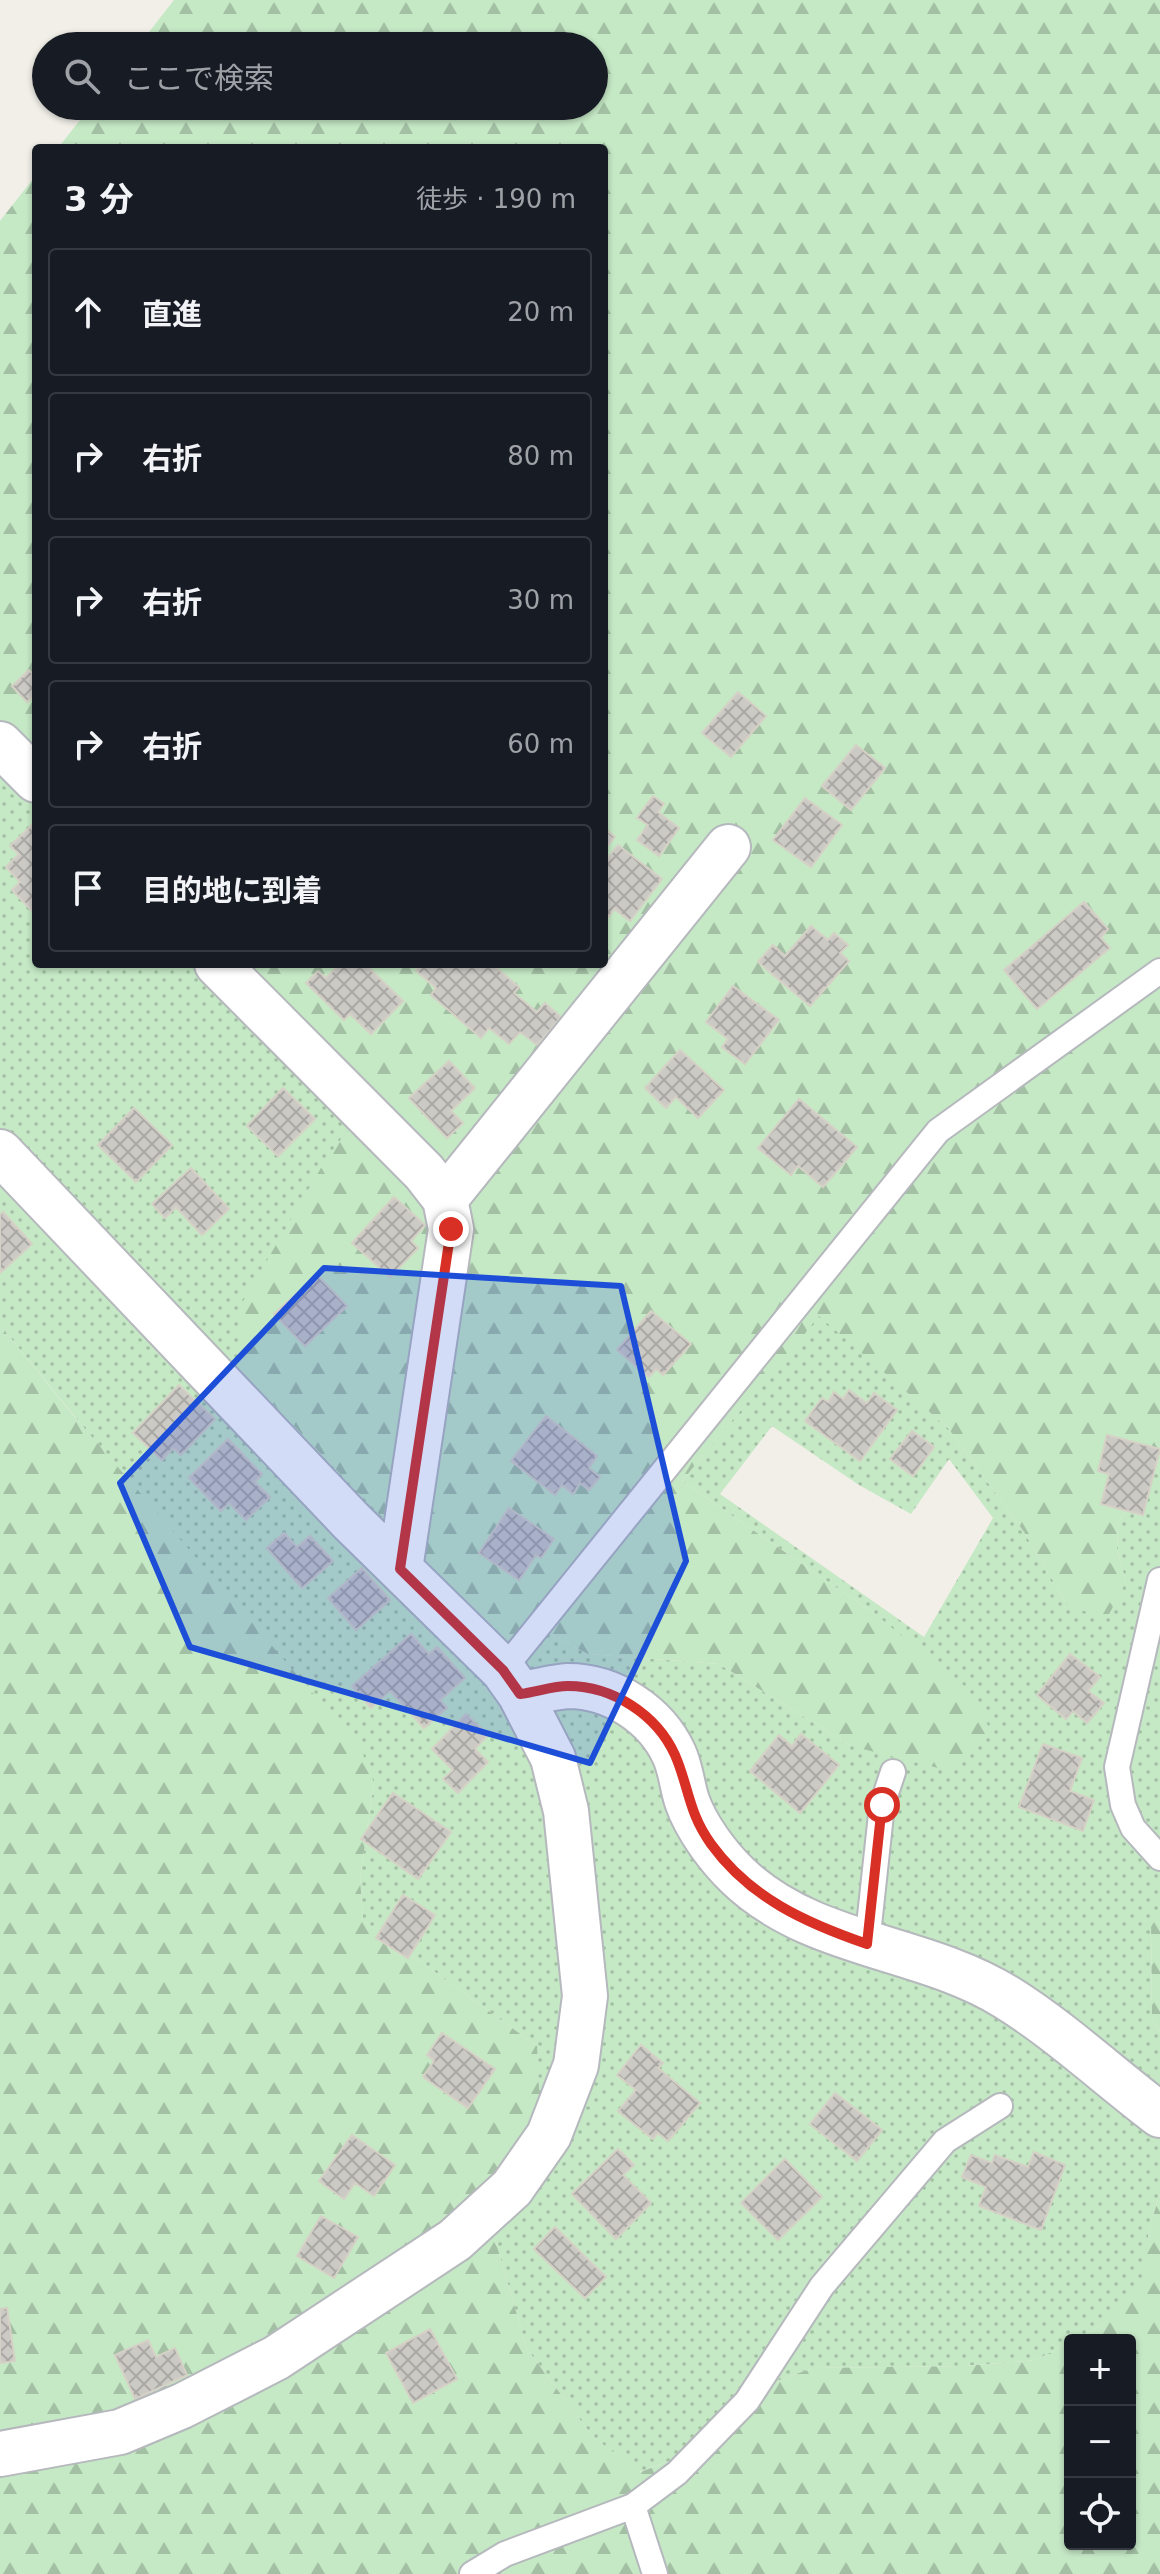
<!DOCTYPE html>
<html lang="ja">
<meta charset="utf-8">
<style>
:root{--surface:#171b24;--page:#242831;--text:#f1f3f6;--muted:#9ea1a6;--line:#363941}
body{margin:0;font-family:"DejaVu Sans","Noto Sans JP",sans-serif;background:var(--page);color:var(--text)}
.controls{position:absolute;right:24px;bottom:24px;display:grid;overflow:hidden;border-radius:8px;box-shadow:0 2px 6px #0004}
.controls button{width:72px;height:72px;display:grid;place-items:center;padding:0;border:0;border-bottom:2px solid var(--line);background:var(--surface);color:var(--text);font:40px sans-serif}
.stop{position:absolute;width:24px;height:24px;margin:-18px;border:6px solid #d93025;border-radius:50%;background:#fff}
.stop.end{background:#d93025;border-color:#fff;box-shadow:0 2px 8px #0008}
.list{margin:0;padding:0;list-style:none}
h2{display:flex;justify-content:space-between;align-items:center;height:104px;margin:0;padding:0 32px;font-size:34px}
h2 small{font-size:26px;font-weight:400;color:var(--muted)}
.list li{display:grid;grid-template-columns:52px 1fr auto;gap:24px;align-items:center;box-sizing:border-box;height:128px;margin:0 16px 16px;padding:0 16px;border:2px solid var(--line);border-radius:8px}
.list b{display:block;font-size:30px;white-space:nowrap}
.list em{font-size:26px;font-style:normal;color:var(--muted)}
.icon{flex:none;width:44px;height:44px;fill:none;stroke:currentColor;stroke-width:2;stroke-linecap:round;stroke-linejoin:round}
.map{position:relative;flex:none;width:1160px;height:2574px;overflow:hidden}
.search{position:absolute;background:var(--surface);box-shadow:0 2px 6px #0004;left:32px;top:32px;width:576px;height:88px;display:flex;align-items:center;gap:20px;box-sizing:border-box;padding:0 28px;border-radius:44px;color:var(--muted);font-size:30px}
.panel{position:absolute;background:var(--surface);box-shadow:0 2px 6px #0004;left:32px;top:144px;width:576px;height:824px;border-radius:8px}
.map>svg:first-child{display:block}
.grass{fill:url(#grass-dots);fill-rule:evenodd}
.forest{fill:url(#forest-firs)}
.building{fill:url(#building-cross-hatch);stroke:#d6d1c6;stroke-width:2}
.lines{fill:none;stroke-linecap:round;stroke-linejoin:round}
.lane-casing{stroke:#b5b8bc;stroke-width:28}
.street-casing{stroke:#b5b8bc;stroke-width:48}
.lane{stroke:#fff;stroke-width:24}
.street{stroke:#fff;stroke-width:44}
.route{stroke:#d93025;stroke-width:10}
.marked{fill:#1d4ed8;fill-opacity:0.2;stroke:#1d4ed8;stroke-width:6;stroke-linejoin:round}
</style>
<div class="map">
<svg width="1160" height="2574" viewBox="0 0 1160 2574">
<defs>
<pattern id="grass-dots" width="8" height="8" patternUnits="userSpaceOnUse" patternTransform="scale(2)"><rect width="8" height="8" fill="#c5e8c5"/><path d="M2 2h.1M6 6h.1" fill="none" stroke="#a3c0a4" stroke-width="1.8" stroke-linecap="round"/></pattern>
<pattern id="forest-firs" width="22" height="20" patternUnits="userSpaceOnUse" patternTransform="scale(2)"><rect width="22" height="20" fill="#c5e8c5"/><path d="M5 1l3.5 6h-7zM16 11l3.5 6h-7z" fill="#a3c0a4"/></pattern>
<pattern id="building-cross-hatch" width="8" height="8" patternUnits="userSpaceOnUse" patternTransform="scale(2)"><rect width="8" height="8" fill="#cccac5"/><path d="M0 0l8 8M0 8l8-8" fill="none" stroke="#a9a8a4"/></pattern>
</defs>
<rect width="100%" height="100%" fill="#f1efe8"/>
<!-- grass -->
<path class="grass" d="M0 720 36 756V964H240L371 1098 550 1634 588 1654 719 1664 851 1746 876 1615 682 1481 819 1315 948 1428 1024 1532 1067 1604 1126 1582 1117 1550 1118 1523 1160 1459V1907L1151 1926 1152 2019 1160 2032V2193L1149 2230 1144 2278 1102 2325 1036 2360 964 2366 813 2368 732 2397 670 2461 639 2472 593 2437 527 2349 495 2239 497 2188 537 2046 363 1920 360 1878 374 1783 0 1325ZM772 1426 859 1485 911 1514 949 1459 993 1518 924 1637 720 1494Z"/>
<!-- forest -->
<path class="forest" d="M174 0H1160V1459L1118 1523 1117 1550 1126 1582 1106 1620 1067 1604 1024 1532 948 1428 819 1316 682 1481 876 1615 967 1688 990 1729 946 1770 851 1746 719 1664 588 1654 550 1634 504 1643 242 1372 238 1310 325 1161 371 1098 240 964H604V148H58L91 106H594V46H138Z
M36 175V756L0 720V221Z
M0 1325 73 1415 361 1749 374 1783 360 1878 363 1920 537 2046 541 2128 497 2188 495 2239 527 2349 593 2437 640 2472 670 2461 732 2397 813 2368 964 2366 1036 2360 1070 2342V2544H1130V2340H1074L1102 2325 1143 2278 1149 2230 1160 2193V2574H0Z
M1160 1907V2032L1152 2019 1151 1925Z"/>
<!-- building -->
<path class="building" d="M29 670 36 677V694L27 702 12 686Z
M738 692 766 716 731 757 702 733Z
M856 745 885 768 851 810 822 786Z
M653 796 664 804 658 812 679 828 659 856 637 840 648 825 637 818Z
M805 798 842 825 811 867 773 840Z
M32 825 36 829V907L32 911 12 890 20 882 6 867 19 854 10 846Z
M604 828 615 837 604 850Z
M618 845 662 879 630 921 614 909 609 917 604 913V863Z
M1084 902 1108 929 1101 938 1110 948 1037 1009 1004 970Z
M811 926 828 940 834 933 848 945 840 953 849 961 810 1006 758 962 773 945 785 956Z
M340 964H365L403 1001 371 1034 350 1014 344 1020 306 983 318 971 326 978Z
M422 964H492L519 987 514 993 537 1012 545 1003 561 1017 537 1045 520 1032 509 1044 489 1028 481 1038 431 995 436 988 416 971Z
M733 986 779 1020 745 1064 722 1047 728 1039 706 1022Z
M680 1050 724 1090 698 1118 676 1097 666 1108 645 1088Z
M449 1061 475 1088 451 1111 463 1123 447 1138 409 1098Z
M283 1088 315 1119 278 1156 247 1126Z
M799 1099 857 1147 823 1187 798 1166 791 1175 758 1148Z
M134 1108 172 1145 136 1182 98 1145Z
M191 1168 229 1209 202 1235 176 1207 165 1218 152 1204Z
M394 1197 425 1225 411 1241 418 1248 390 1277 352 1243Z
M3 1212 32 1244 0 1273V1215Z
M317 1275 347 1306 305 1346 274 1314Z
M651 1311 691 1344 663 1375 656 1369 649 1377 617 1350Z
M179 1385 215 1419 181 1455 173 1448 162 1460 133 1433Z
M849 1390 867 1403 874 1393 897 1410 860 1461 805 1421 822 1398 828 1402 834 1392 843 1399Z
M546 1416 597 1456 589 1468 600 1477 589 1490 580 1483 573 1494 562 1485 555 1495 511 1461Z
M912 1431 934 1447 913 1476 890 1459Z
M1107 1435 1160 1449 1143 1515 1101 1504 1109 1474 1098 1471Z
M228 1439 262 1474 255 1482 270 1497 246 1520 229 1503 221 1511 189 1478Z
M509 1508 554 1539 541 1558 536 1555 519 1580 479 1553Z
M284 1533 297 1547 310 1536 333 1561 302 1588 267 1548Z
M362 1568 390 1600 356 1630 328 1598Z
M411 1634 429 1654 437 1647 465 1678 440 1700 447 1708 424 1728 390 1691 371 1708 352 1686Z
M1070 1654 1100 1677 1088 1691 1104 1703 1087 1723 1073 1711 1066 1719 1037 1695Z
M466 1714 488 1735 475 1749 488 1762 458 1793 443 1779 453 1770 432 1749Z
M801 1734 839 1765 800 1813 750 1771 779 1735 792 1746Z
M1043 1744 1082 1758 1070 1791 1094 1800 1083 1831 1019 1807Z
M393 1793 451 1832 418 1879 361 1839Z
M403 1895 435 1915 408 1958 376 1938Z
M442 2033 495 2069 468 2108 423 2077 434 2061 427 2055Z
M641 2045 663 2063 658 2068 700 2103 668 2141 658 2133 653 2139 618 2111 636 2090 617 2075Z
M835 2093 882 2130 857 2161 810 2124Z
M352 2135 395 2165 374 2196 355 2183 344 2199 319 2181Z
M618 2149 634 2165 623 2175 651 2203 616 2239 572 2194Z
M1034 2152 1065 2165 1041 2230 979 2206 986 2187 962 2177 971 2155 992 2163 995 2155 1028 2167Z
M785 2159 822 2197 778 2240 741 2203Z
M321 2216 358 2237 334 2278 297 2256Z
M555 2227 606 2277 585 2298 534 2249Z
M7 2308 15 2361 0 2363V2309Z
M430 2329 457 2379 413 2403 386 2353Z
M148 2340 156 2357 175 2348 187 2375 135 2399 115 2355Z"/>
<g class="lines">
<!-- lane casing -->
<g class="lane-casing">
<path id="lane" d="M1160 1580 1117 1767 1123 1805 1133 1828 1160 1858
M503 1670 938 1131 1160 971
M867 1944 882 1805 893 1772
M633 2506 655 2574
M472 2574 505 2554 633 2506 677 2473 747 2401 822 2286 945 2141 1000 2106"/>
</g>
<!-- street casing -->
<g class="street-casing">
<path id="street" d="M0 744 36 780
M217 964 424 1172 445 1199 451 1229 400 1569
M0 1152 351 1521 503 1670 520 1694 553 1758 566 1811 585 1996 576 2065 549 2135 512 2188 455 2240 276 2358 182 2406 120 2432 0 2454
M445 1199 728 847
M520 1694C536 1692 553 1687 568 1686 613 1686 656 1715 674 1754 681 1769 682 1786 687 1801 696 1827 718 1857 738 1876 812 1947 922 1945 1006 1997 1058 2029 1111 2078 1160 2115"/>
</g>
<!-- lane -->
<use href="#lane" class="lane"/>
<!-- street -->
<use href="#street" class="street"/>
</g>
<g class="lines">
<!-- route -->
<path class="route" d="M451 1229 400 1569 503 1670 520 1694C536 1692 553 1686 568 1686 613 1686 657 1715 675 1755 689 1787 688 1812 711 1844 750 1898 806 1923 867 1944L882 1805"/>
</g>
<!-- marked area -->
<path class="marked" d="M324 1268 621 1286 686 1561 590 1763 190 1647 120 1483Z"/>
</svg>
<div class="controls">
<button>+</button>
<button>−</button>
<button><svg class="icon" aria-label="locate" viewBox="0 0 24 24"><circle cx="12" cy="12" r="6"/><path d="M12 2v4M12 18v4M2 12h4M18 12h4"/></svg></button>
</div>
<div class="stop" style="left:882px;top:1805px"></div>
<div class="stop end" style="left:451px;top:1229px"></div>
<div class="search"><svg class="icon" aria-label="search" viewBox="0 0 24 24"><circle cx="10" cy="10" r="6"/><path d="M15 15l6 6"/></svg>ここで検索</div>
<section class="panel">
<h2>3 分<small>徒歩 · 190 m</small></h2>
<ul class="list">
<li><svg class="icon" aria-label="ahead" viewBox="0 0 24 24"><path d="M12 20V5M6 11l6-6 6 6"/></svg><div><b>直進</b></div><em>20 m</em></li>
<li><svg class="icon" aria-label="right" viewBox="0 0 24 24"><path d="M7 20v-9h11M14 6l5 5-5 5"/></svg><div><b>右折</b></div><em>80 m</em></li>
<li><svg class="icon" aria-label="right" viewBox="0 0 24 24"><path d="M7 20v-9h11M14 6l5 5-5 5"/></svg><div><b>右折</b></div><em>30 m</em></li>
<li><svg class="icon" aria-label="right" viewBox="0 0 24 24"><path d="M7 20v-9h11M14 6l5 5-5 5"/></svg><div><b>右折</b></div><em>60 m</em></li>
<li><svg class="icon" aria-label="arrive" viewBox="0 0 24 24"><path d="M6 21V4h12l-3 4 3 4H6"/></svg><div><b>目的地に到着</b></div></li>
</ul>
</section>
</div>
